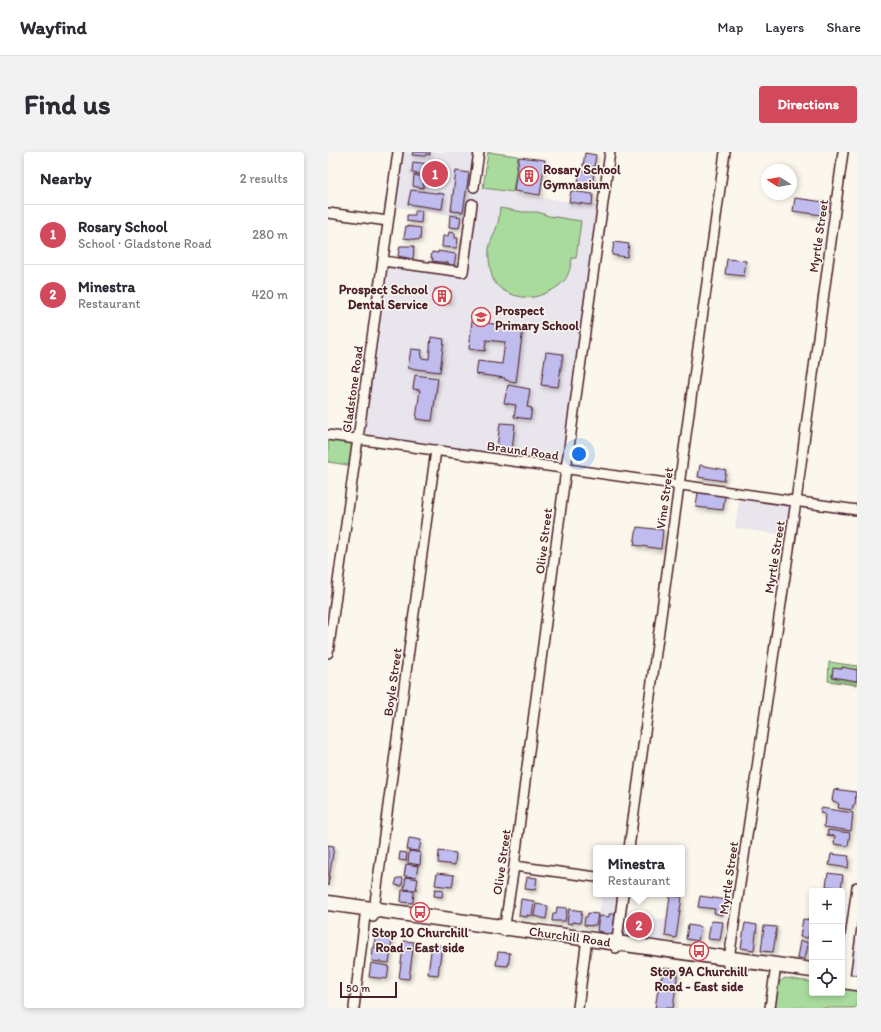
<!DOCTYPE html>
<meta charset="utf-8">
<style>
:root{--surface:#fff;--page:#f2f2f3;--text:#2b2b33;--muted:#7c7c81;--line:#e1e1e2;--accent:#d1495b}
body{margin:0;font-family:Itim,sans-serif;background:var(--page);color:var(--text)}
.controls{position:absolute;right:12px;bottom:12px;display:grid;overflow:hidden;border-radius:4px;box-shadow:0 2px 6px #0003}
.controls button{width:36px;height:36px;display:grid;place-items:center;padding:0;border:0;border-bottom:1px solid var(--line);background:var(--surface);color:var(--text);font:20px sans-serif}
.compass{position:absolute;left:433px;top:12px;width:36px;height:36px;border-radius:50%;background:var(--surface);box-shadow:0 2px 6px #0003;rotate:281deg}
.scale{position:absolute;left:12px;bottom:10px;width:57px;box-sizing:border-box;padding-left:4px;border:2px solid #4a1f2b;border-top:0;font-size:11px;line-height:14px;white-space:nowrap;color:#4a1f2b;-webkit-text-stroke:3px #fbf7ec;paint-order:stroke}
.you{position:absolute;left:251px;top:302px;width:14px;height:14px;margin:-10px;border:3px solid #fff;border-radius:50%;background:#1a73e8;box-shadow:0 0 0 6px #1a73e833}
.badge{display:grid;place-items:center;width:26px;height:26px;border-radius:50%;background:var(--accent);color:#fff;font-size:13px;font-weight:700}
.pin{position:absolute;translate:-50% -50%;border:2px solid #fff;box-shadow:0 1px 4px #0006}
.popup{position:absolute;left:265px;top:693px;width:92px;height:52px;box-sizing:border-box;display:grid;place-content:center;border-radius:4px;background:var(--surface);filter:drop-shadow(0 1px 3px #0005);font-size:13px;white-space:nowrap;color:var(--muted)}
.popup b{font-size:15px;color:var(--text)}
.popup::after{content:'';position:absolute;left:50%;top:100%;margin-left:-8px;border:8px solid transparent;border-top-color:var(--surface)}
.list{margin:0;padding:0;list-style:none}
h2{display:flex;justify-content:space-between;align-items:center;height:52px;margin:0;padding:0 16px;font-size:17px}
h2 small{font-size:13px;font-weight:400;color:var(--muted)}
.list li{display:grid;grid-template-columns:26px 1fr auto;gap:12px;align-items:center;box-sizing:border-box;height:60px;padding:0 16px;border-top:1px solid var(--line)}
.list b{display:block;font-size:15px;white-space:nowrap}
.list p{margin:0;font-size:13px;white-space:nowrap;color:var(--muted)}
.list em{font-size:13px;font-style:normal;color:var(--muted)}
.icon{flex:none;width:22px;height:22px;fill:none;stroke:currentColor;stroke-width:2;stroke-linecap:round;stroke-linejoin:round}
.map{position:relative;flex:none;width:529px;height:856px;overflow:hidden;border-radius:4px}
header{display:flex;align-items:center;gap:24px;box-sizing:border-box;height:56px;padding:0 20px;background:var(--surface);border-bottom:1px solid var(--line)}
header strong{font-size:19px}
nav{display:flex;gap:22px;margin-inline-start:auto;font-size:14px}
.intro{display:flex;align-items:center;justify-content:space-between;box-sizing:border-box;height:96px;padding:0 24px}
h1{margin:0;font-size:28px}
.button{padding:10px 18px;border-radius:4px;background:var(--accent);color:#fff;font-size:14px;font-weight:700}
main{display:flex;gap:24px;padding:0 24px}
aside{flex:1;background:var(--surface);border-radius:4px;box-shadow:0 2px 6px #0003}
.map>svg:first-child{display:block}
.built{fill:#e9e5ed}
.green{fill:#a8db9d;stroke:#797d64}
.building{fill:#c0bcee;stroke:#4a1f2b;filter:url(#shadow)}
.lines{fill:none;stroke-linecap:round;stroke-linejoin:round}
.street-casing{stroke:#4a1f2b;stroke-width:12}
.primary-casing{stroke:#4a1f2b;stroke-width:17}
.street{stroke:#fbf7ec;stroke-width:9}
.primary{stroke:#fbf7ec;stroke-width:14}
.labels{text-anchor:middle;stroke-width:3;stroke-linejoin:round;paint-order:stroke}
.poi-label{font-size:13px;font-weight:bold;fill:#4a1f2b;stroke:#fbf7ec;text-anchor:start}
.street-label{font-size:13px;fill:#4a1f2b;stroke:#fbf7ec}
</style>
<header>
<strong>Wayfind</strong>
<nav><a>Map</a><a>Layers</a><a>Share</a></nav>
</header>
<div class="intro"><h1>Find us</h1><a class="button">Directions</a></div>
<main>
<aside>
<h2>Nearby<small>2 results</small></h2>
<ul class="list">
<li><span class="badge">1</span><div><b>Rosary School</b><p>School · Gladstone Road</p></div><em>280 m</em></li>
<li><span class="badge">2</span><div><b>Minestra</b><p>Restaurant</p></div><em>420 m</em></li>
</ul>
</aside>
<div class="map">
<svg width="529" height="856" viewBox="0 0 529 856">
<defs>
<filter id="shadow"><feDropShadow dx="1.5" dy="2.5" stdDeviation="2" flood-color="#0004"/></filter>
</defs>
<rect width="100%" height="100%" fill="#fbf7ec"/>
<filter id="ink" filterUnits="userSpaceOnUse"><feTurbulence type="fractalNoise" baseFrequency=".025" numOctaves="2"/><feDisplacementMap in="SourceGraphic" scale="8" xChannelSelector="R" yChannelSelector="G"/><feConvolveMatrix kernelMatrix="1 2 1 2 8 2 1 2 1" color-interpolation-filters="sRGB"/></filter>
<g filter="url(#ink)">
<!-- built -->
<path class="built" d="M70 0H151L147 35 274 55 238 317 30 287 55 109 134 120 142 66 62 54Z
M412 342 468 349 462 384 407 376Z
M274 742H295L293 761 339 768 336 797 268 787Z
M522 786 529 787V824L517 822Z"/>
<!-- green -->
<path class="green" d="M160 0 190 4 185 40 155 36Z
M172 56 195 60H210L221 64 253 69 248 106H244C243 113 241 123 236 129 230 136 219 141 210 144 195 149 167 140 164 124 162 116 160 105 161 97 162 88 167 82 169 74 171 69 171 62 172 56Z
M0 283 30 287 26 314 0 310Z
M501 510 529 514V533L500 529Z
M457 826 484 830V841H514V835L529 837V856H447C448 847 446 830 457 826Z"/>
<!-- building -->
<path class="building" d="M85 0H102V3L98 2 97 4 84 3Z
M257 1 268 3 266 16 255 14Z
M191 5 217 8 212 43 186 39Z
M85 10 101 12 99 23 84 21Z
M128 19 141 21 135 60 123 59Z
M252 19 266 21 264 33 250 31Z
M86 23 96 25 95 36 85 34Z
M83 38 116 42 114 57 80 52Z
M243 39 265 42 264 53 241 50Z
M467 46 496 50 494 63 465 59Z
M87 59H94L93 71 79 69V63H87Z
M122 63 133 65 131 76 121 75Z
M78 74 93 76 92 88 76 86Z
M121 80 127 81V86H130L129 96 114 95 115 84H120Z
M286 90 301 92 299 105 284 103Z
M72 94H86L85 107 70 104Z
M110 99 128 102 126 114 120 113 121 111 104 109 105 106H103L104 100 110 101Z
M399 107 418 109 416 124 397 122Z
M107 137 123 139 121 151 105 148Z
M144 169 195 176 188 230 177 228V226L148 222 150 209 174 212 177 190 158 188 157 199 141 197Z
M103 185 116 187 112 220 80 216 83 197 94 198 93 206 101 207Z
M218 200 235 202 230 235 213 233Z
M87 223 110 226 104 269 88 267 92 238 85 237Z
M180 233 202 237 199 255 204 256 202 267 186 265 188 253 176 251Z
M172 271 187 272 184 298 169 296Z
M372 313 398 318 396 329 370 325Z
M370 340 397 344 395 358 368 355Z
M309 375 335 378 333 397 306 393Z
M514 515 529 518V529L504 525 505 516 514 517Z
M506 637 528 640 527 653H525L524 658 510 656 511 652 508 650 504 649Z
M493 656 525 661 523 679 496 675 497 662 492 661Z
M500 678 522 681 520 694 506 692 507 684 499 683Z
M81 686 93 688 91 699 79 698Z
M0 693 6 694 0 734Z
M81 699 93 701 92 713 80 711Z
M111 699 128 701 127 713 110 711Z
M72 700 79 701 78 709 71 708Z
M503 702 521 704 520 716 501 713Z
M78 712 90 714 88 725 76 724Z
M109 721 126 723 124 735 107 733Z
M500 721 515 723 513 736 498 734Z
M78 725 90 727 88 738 76 737Z
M199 725 209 726 207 738 197 737Z
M69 726H75L74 734 67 733Z
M107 737 115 738 114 745 106 744Z
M74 738 86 739 85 751 73 750Z
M342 743 354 745 348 786 337 784Z
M372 744 399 748 398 755H396L394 763 386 761 387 757 370 755Z
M193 747 206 749 204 764 199 763V765L191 764Z
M208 752 220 754 218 767 206 764Z
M229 755 239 756 237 769H224L225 762H228Z
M241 757 254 759 252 771 244 770V772L239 771Z
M260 761 270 762 268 773H264V774L256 773 257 765H259Z
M281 762H287L285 783 274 782 275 780 269 779 271 764 281 765Z
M305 763 318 764 315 786 302 785Z
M475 767 482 768V771H483L480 786 472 785Z
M383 769 395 770 392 788 380 787Z
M417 771 429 773 426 798 413 796Z
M360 773 373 775 370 789 358 787Z
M436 774 449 775 445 800 433 799Z
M48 779 65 782 63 795 46 793Z
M76 789 86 790 81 827 71 826Z
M472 789 479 790V792L480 793 477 807 469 806Z
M104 792 114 794 110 823 100 822Z
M45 795 63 798 61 811 44 809Z
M170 800 182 801 180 814 168 813Z
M43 811 61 814 59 827 41 825Z
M335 816 350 818 345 856H327L332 826H334Z"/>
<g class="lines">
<!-- street casing -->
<g class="street-casing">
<path id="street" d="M146 35 151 0
M0 61 60 69
M55 109 135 120 144 52
M0 283 529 358
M0 501 70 0
M301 696 397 0
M186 714 268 725
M45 765 108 298
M176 779 186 714 238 317 282 0
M288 796 295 742
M400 814 468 349 515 0
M516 830 529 735
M26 856 38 756
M250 856 259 786
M442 856 448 813"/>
</g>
<!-- primary casing -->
<g class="primary-casing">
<path id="primary" d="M0 751 484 818
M514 829 529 831"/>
</g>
<!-- street -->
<use href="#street" class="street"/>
<!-- primary -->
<use href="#primary" class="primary"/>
</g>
</g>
<!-- icons -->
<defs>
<g id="building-ring" transform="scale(1)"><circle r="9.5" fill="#fbf7ec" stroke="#d1495b" stroke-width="1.5"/><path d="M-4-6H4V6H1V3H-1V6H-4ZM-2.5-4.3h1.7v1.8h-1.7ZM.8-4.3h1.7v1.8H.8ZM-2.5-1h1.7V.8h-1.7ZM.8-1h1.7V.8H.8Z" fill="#d1495b"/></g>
<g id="school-ring" transform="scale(1)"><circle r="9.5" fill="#fbf7ec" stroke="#d1495b" stroke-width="1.5"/><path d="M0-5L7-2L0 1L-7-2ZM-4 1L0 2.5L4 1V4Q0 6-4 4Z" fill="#d1495b"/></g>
<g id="bus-ring" transform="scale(1)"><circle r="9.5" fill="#fbf7ec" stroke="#d1495b" stroke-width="1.5"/><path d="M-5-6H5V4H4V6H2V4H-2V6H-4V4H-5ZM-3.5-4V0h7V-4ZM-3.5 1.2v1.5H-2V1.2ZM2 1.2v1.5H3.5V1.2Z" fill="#d1495b"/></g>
</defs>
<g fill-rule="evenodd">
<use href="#building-ring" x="201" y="24"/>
<use href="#building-ring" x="114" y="144"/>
<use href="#school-ring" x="153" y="165"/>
<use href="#bus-ring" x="92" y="760"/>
<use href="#bus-ring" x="371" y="799"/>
</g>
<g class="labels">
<!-- poi labels -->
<g class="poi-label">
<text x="215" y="22">Rosary School<tspan x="215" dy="15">Gymnasium</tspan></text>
<text x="100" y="142" text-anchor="end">Prospect School<tspan x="100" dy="15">Dental Service</tspan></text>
<text x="167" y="163">Prospect<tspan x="167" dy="15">Primary School</tspan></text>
<text x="92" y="785" text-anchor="middle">Stop 10 Churchill<tspan x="92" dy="15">Road - East side</tspan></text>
<text x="371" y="824" text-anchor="middle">Stop 9A Churchill<tspan x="371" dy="15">Road - East side</tspan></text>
</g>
<!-- street labels -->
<g class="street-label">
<text transform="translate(490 84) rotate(-82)" y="5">Myrtle Street</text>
<text transform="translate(24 237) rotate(-82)" y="5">Gladstone Road</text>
<text transform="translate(195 298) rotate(8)" y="5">Braund Road</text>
<text transform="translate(336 346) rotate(-82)" y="5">Vine Street</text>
<text transform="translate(215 389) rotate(-83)" y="5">Olive Street</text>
<text transform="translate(446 405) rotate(-81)" y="5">Myrtle Street</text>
<text transform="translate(64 530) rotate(-82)" y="5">Boyle Street</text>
<text transform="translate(173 710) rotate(-82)" y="5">Olive Street</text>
<text transform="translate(400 726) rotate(-82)" y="5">Myrtle Street</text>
<text transform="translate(242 784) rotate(8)" y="5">Churchill Road</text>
</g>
</g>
</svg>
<div class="controls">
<button>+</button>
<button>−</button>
<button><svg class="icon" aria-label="locate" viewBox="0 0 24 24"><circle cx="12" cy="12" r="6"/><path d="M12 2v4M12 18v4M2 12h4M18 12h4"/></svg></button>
</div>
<svg class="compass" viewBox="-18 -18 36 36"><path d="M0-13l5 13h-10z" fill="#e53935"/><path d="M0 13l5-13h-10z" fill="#7c7c81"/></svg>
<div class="scale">50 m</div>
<div class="you"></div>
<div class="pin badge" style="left:107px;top:22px">1</div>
<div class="pin badge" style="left:311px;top:773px">2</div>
<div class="popup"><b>Minestra</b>Restaurant</div>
</div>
</main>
